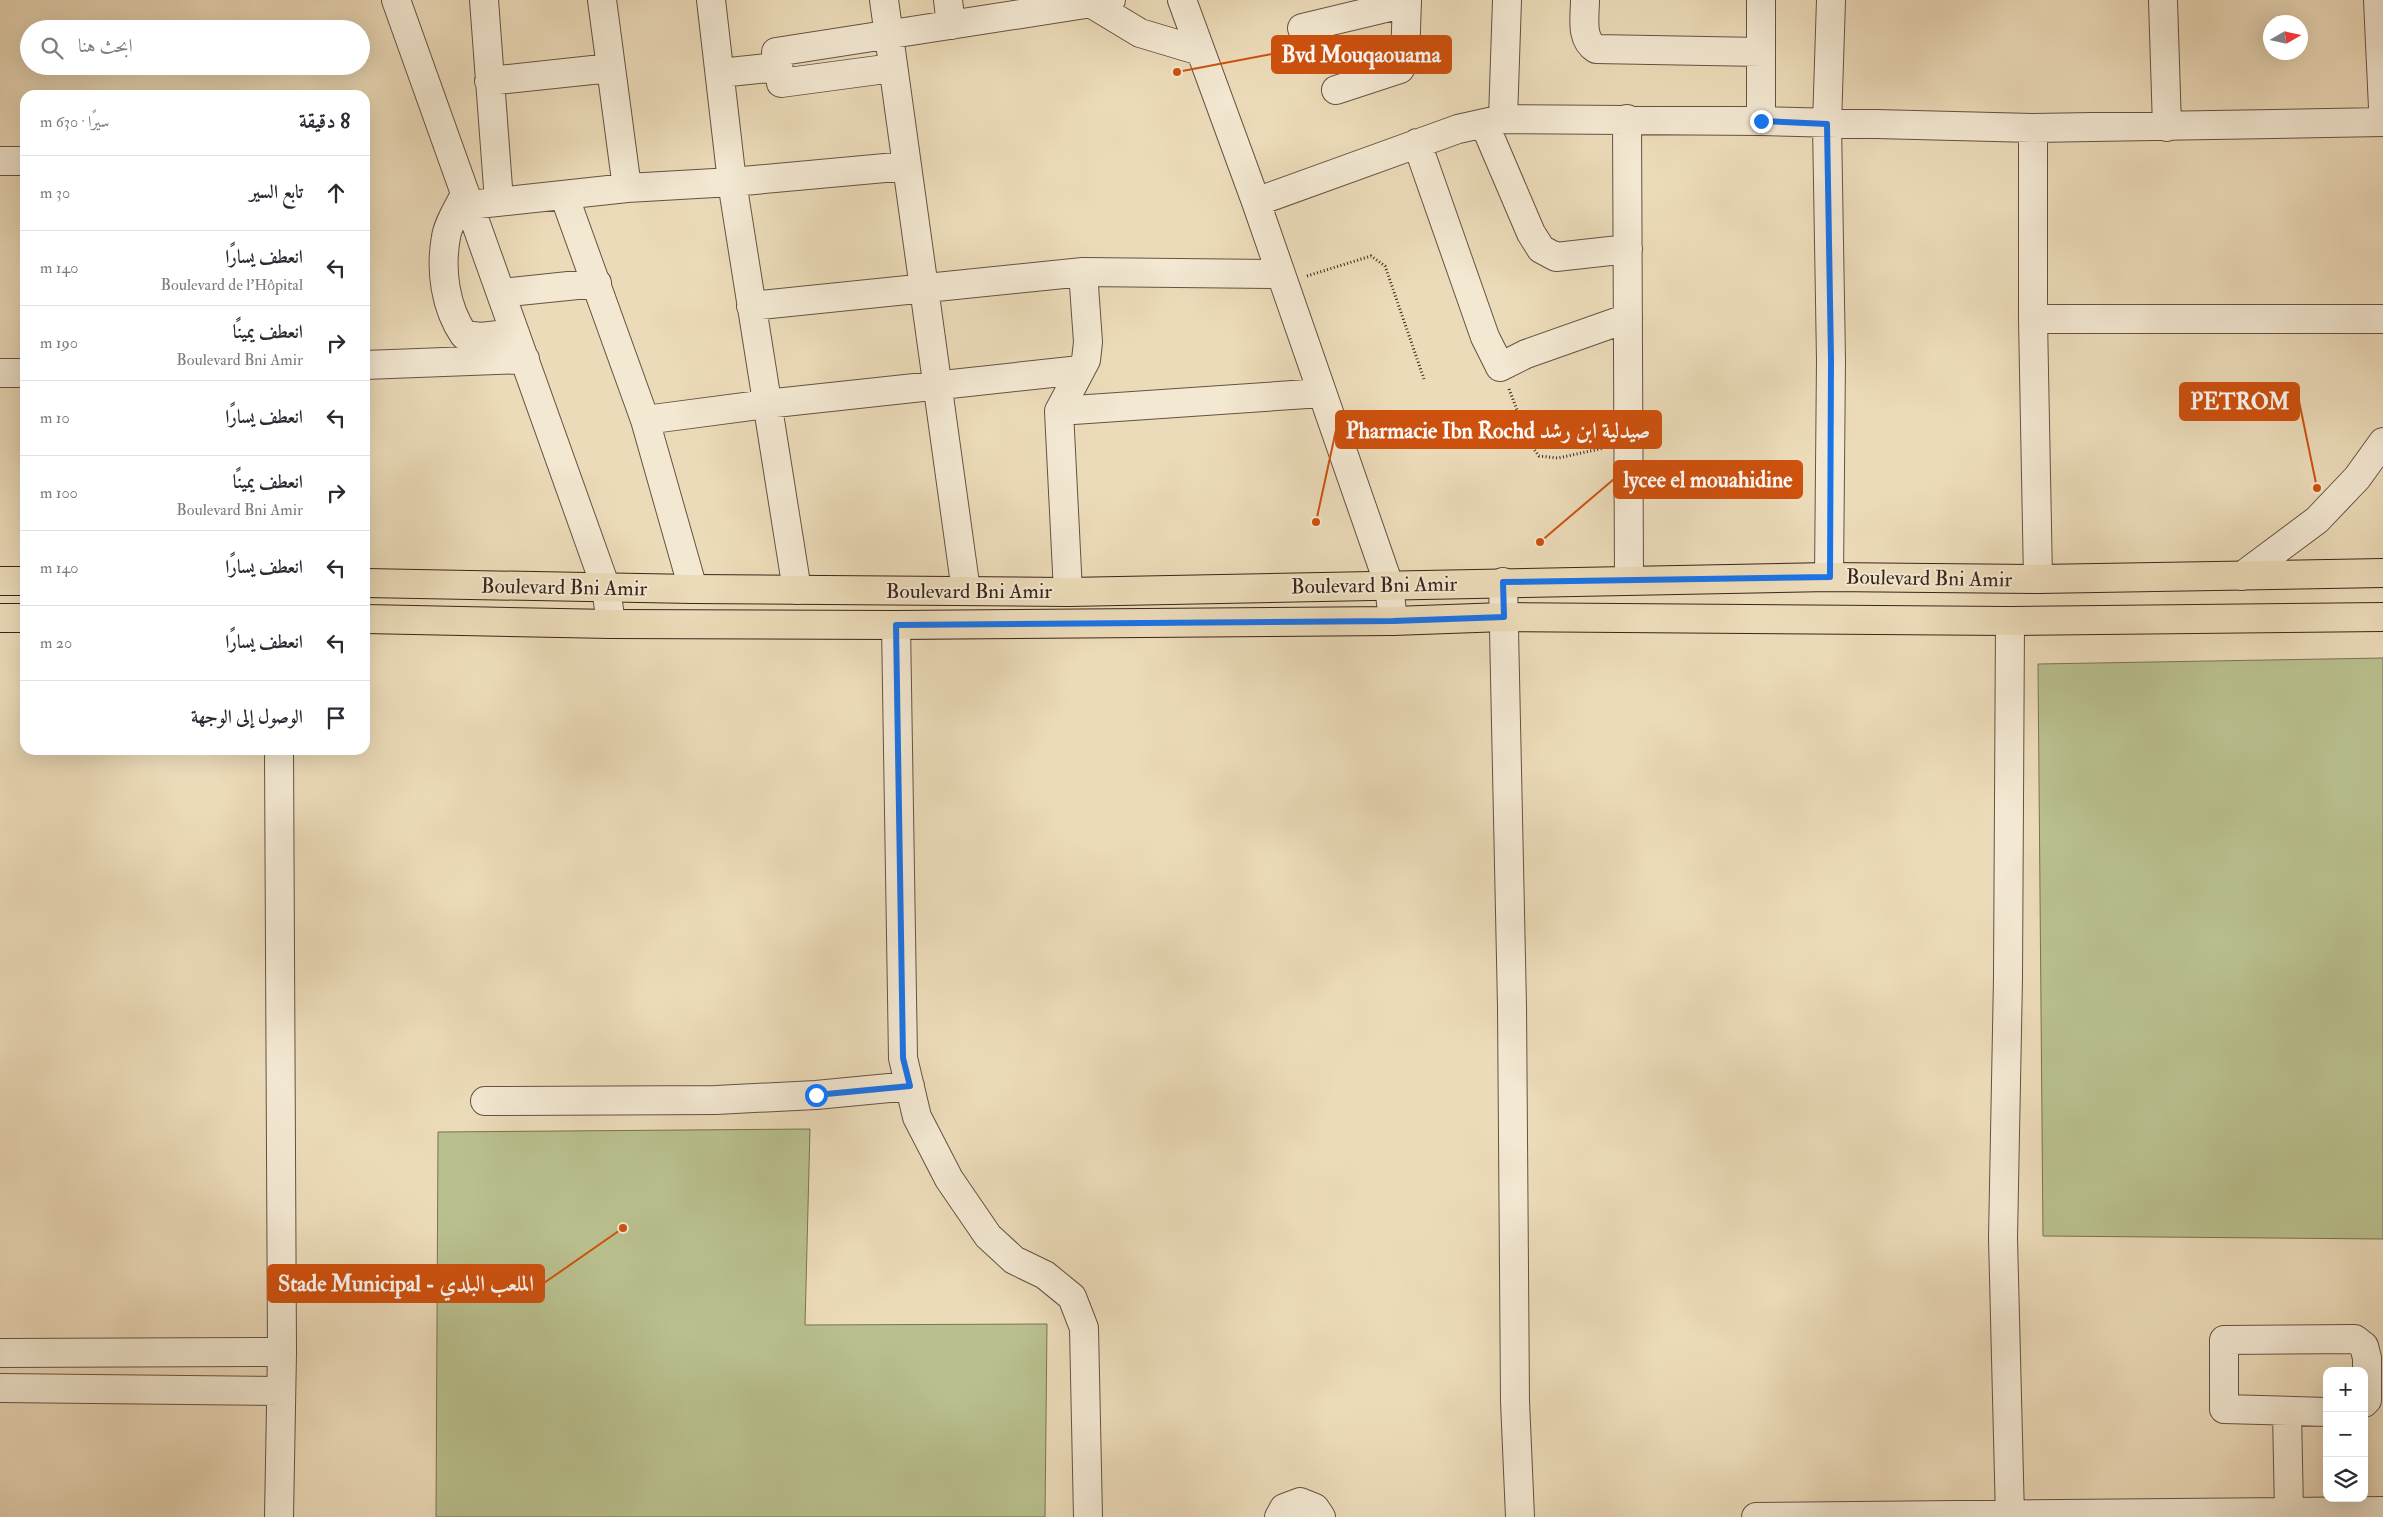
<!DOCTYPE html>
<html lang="ar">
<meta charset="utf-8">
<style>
:root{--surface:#fff;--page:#f7f7f7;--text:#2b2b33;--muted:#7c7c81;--line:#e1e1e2}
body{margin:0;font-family:"IM FELL Double Pica",Amiri,serif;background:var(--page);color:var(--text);direction:rtl}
.controls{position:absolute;right:15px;bottom:15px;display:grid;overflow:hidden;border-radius:10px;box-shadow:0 5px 20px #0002}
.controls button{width:45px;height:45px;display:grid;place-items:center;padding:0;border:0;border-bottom:1px solid var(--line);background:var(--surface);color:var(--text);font:25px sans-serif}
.compass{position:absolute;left:2263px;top:15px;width:45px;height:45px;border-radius:50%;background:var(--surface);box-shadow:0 5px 20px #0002;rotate:81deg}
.stop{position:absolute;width:15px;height:15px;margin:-11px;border:4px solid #1a73e8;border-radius:50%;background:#fff}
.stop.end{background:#1a73e8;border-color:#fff;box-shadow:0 1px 5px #0008}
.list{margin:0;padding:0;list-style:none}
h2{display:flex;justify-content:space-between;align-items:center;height:65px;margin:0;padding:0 20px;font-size:21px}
h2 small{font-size:16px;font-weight:400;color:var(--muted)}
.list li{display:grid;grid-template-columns:32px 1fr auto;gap:15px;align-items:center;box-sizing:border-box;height:75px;padding:0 20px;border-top:1px solid var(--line)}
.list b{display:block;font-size:19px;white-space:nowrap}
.list p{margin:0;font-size:16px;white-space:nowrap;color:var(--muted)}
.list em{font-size:16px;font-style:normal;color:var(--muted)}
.icon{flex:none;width:28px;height:28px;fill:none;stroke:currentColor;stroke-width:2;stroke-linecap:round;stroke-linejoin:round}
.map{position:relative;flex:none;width:2383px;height:1517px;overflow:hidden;direction:ltr}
.search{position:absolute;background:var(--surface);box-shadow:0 5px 20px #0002;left:20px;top:20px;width:350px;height:55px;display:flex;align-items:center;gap:12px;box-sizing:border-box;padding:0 18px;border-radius:28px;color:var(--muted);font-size:19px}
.panel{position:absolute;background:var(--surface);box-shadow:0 5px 20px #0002;left:20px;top:90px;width:350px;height:665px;border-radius:15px;direction:rtl}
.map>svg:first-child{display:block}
.green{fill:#b9c08e;stroke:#7a7254}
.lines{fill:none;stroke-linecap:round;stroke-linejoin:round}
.minor-casing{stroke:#665242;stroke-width:30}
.major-casing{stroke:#3a241b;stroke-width:30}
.path{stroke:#3a241b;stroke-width:3;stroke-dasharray:1 2.5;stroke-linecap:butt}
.minor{stroke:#f3e8d2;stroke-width:28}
.major{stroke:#ecdbb9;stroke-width:28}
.route{stroke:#1a73e8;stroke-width:6}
.labels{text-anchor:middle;stroke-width:4;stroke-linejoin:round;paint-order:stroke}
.street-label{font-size:21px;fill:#3a241b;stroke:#f3e8d2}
.leader{fill:none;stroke:#ce510e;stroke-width:2}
.callout-dot{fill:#ce510e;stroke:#f3e8d2;stroke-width:2}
.callout{fill:#ce510e;stroke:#ce510e;stroke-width:2}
.callout-label{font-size:22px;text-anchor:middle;font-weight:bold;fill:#fff}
</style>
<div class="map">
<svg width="2383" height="1517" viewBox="0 0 2383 1517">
<rect width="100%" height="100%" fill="#ecdbb9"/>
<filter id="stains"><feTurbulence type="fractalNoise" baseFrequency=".004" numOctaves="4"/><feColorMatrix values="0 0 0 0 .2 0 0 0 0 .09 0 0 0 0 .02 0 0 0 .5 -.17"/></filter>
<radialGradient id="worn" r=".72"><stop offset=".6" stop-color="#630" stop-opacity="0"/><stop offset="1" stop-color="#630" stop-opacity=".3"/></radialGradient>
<!-- green -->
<path class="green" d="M2383 658V1239L2043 1236 2038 664Z
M810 1129 805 1325 1047 1324 1045 1517H436L438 1132Z"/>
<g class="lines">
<!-- minor casing -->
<g class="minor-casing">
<path id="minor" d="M396 0 606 588 611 624
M484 0 499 201
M602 0 627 188
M711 0 732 182 797 590
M884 0 966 591
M948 0 951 25
M1182 0 1256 202 1389 585 1393 621
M1585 0C1585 17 1580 39 1596 49L1761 52
M1761 0V121
M2163 0 2167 127
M2378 0 2383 108
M1092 4 1140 33 1200 51
M1302 28 1407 3
M893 68 781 83 776 52 1111 0
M720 73 778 67
M489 81 611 68
M1336 90 1400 69 1405 60 1407 0
M1503 119 1507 0
M1627 119 1629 580
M1484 123 1531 233 1541 249 1556 257 1628 249
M2033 128V319L2038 579
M1417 143 1485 337 1500 367 1526 354 1628 318
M0 161H25
M465 194C459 207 448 223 446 237 440 270 445 307 464 335L481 337 515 333
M564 195 645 420 693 589
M1256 202 1458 129 1503 119 1761 121 2033 128 2383 122
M469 205 627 188 732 182 907 166
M501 293 597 283
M751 306 1083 272 1281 274
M2033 319H2383
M365 365 525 359
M0 373H25
M1059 411 1322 393
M645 420 766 404 1080 370
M2242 576 2317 520 2357 478 2383 442
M1829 577 1831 360 1827 124 1831 0
M1503 582 1512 1006 1515 1401 1520 1517
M1068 592 1059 411 1086 360 1088 342 1083 272
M896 625 903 1058 917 1117 949 1179 988 1236 1014 1260 1045 1275 1072 1297 1084 1328 1088 1517
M485 1101 716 1100 816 1095 910 1086
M0 1353 282 1352
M0 1388 281 1391
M2287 1412 2289 1512
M2327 1412 2224 1409V1340L2355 1339 2364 1346 2367 1358V1400L2364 1403
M279 1517 282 1352 279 750
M1279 1517 1284 1508 1300 1502 1315 1508 1321 1517
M1756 1517 2383 1511
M2010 1517 2003 1238 2008 978 2010 621"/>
</g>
<!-- major casing -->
<g class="major-casing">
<path id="major" d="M0 581H25
M365 583 693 589 1068 592 1829 577 2038 579 2383 573
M0 618H25
M365 619 611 624 896 625 1393 621 1504 617 2010 621 2383 617"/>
</g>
<!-- path -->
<path class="path" d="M1307 276 1371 256 1385 266 1424 379
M1509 389 1530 444 1539 456 1558 458 1604 448"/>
<!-- minor -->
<use href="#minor" class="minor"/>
<!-- major -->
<use href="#major" class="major"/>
</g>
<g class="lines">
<!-- route -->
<path class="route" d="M816 1095 910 1086 903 1058 896 625 1393 621 1504 617 1503 582 1830 577 1831 360 1827 124 1761 121"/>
</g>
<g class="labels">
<!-- street labels -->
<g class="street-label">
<text transform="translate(1929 578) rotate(1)" y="7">Boulevard Bni Amir</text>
<text transform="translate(1374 585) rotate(-1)" y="7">Boulevard Bni Amir</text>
<text transform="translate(564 587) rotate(1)" y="7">Boulevard Bni Amir</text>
<text x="969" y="598">Boulevard Bni Amir</text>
</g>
</g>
<!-- callouts -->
<path class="leader" d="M1177 72L1272 54M2317 488L2299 401M1316 522L1336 430M1540 542L1614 479M623 1228L544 1283"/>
<g class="callout-dot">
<circle cx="1177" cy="72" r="5"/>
<circle cx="2317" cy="488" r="5"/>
<circle cx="1316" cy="522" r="5"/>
<circle cx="1540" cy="542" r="5"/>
<circle cx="623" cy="1228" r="5"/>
</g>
<g class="callout">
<rect x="1272" y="36" width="179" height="37" rx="5"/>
<rect x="2180" y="383" width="119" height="37" rx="5"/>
<rect x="1336" y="411" width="325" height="37" rx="5"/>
<rect x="1614" y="461" width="188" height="37" rx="5"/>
<rect x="268" y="1265" width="276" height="37" rx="5"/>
</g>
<g class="callout-label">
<text x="1361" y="62">Bvd Mouqaouama</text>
<text x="2240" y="409">PETROM</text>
<text x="1498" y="438">Pharmacie Ibn Rochd صيدلية ابن رشد</text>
<text x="1708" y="487">lycee el mouahidine</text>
<text x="406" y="1291">Stade Municipal - الملعب البلدي</text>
</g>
<rect width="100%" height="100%" filter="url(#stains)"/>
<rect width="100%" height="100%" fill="url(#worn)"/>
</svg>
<div class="controls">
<button>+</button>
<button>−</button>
<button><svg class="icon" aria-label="layers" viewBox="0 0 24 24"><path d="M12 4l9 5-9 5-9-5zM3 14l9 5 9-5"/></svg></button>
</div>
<svg class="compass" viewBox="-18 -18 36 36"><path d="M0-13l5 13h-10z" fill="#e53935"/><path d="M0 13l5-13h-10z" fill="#7c7c81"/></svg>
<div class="stop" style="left:816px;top:1095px"></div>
<div class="stop end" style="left:1761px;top:121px"></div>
<div class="search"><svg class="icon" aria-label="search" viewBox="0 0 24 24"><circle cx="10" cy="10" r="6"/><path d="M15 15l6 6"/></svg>ابحث هنا</div>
<section class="panel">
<h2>8 دقيقة<small>سيرًا · 630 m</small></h2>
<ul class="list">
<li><svg class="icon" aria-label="ahead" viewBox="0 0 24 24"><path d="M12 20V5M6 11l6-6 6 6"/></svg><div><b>تابع السير</b></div><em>30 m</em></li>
<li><svg class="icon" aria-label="left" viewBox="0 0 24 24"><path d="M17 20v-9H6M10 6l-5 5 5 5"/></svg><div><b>انعطف يسارًا</b><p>Boulevard de l'Hôpital</p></div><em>140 m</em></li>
<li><svg class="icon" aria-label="right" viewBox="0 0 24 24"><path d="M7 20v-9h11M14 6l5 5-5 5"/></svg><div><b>انعطف يمينًا</b><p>Boulevard Bni Amir</p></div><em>190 m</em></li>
<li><svg class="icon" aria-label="left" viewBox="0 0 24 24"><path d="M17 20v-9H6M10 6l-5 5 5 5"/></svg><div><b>انعطف يسارًا</b></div><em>10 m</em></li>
<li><svg class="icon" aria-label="right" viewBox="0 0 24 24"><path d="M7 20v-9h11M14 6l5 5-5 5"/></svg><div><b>انعطف يمينًا</b><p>Boulevard Bni Amir</p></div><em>100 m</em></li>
<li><svg class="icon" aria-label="left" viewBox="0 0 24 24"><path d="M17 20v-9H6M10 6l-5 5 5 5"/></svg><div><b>انعطف يسارًا</b></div><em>140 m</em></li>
<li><svg class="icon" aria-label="left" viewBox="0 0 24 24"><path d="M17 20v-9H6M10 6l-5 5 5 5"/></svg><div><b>انعطف يسارًا</b></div><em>20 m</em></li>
<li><svg class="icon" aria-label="arrive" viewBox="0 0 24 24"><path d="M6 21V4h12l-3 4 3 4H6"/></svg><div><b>الوصول إلى الوجهة</b></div></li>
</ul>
</section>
</div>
